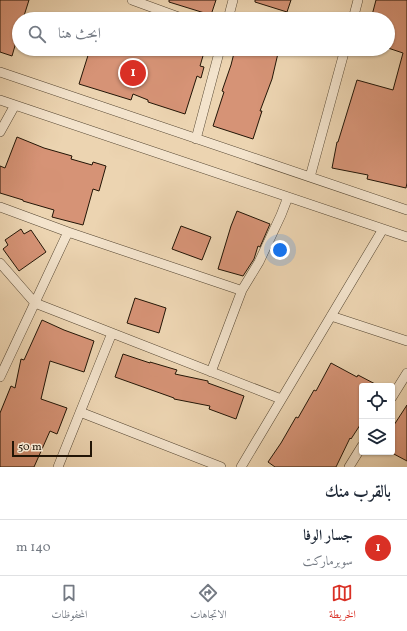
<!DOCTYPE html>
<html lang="ar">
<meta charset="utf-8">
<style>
:root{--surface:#fff;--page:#f2f2f3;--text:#1f2937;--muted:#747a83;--line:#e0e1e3;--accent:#d93025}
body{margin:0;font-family:Vollkorn,Amiri,serif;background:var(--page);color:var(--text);direction:rtl}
.controls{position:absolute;right:12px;bottom:12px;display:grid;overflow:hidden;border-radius:4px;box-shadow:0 1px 3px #0004}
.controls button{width:36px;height:36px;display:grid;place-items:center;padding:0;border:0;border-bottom:1px solid var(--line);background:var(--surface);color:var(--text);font:20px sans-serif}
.scale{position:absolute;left:12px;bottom:10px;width:80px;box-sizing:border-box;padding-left:4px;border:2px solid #221506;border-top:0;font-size:11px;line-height:14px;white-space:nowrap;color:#221506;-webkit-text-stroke:3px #f3e3cc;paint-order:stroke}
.you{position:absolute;left:280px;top:250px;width:14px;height:14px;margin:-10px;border:3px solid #fff;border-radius:50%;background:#1a73e8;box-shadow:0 0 0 6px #1a73e833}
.badge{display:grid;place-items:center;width:26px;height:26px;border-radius:50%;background:var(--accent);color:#fff;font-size:13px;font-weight:700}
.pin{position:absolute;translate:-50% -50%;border:2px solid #fff;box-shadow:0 1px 4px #0006}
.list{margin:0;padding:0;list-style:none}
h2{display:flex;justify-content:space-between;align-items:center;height:52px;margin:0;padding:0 16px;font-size:17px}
h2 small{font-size:13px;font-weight:400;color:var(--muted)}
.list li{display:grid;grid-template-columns:26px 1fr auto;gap:12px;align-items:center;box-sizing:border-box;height:56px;padding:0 16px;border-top:1px solid var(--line)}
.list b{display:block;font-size:15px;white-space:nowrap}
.list p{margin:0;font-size:13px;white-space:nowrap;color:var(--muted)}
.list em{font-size:13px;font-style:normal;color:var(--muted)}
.icon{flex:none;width:22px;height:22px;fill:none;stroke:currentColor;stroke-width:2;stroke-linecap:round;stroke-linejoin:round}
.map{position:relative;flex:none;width:407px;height:467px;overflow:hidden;direction:ltr}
.search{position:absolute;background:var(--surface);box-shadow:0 1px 3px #0004;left:12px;right:12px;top:12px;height:44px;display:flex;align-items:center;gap:10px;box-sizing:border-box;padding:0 14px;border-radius:22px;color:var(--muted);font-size:15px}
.sheet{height:108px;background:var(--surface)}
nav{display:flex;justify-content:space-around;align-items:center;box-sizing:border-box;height:56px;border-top:1px solid var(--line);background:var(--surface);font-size:11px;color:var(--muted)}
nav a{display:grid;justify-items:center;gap:2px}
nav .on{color:var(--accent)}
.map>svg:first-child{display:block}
.building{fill:#d69376;stroke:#221506}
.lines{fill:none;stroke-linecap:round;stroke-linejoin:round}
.minor-casing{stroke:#544531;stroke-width:10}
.minor{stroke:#f3e3cc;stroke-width:9}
</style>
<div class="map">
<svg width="407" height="467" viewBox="0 0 407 467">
<rect width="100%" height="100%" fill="#ecd4b1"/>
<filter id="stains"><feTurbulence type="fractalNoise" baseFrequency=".005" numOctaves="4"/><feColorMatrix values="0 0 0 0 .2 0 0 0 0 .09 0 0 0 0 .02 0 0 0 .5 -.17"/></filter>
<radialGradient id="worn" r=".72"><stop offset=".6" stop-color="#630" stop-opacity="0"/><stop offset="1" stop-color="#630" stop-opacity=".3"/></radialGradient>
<!-- building -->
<path class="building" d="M0 0H29L23 19H19V32L12 56 0 52Z
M169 0H216L211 15 169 2Z
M255 0H291L287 12 255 2Z
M376 0H407V183L406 188 367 179 368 175 332 168 337 142H338L357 80 393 90 403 53 388 48V19H371Z
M90 49H205L200 66 204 67 201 78 197 76 185 114 148 102V100L133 94 131 100 79 84Z
M235 49H279L272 79 260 111H262L253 139 213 126 224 92 222 91 231 65Z
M17 137 44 148 72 156 71 159 92 165 93 162 106 166 99 191 93 189 83 225 52 217 54 210 23 201V200L0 193V166L5 168Z
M237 211 270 224 260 247 258 246 254 259 243 276 218 269 231 226Z
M181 226 211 237 202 260 172 249Z
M21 229 24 234 31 230 46 252 19 271 3 249 8 245 5 240Z
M135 298 166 308 159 333 127 323Z
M42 320 64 330 94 341 84 372 50 361 41 399 67 408 57 434 50 431 34 467H0V413L11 386 15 388 21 359 24 360Z
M123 354 150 363V362L177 370 175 374 208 381V383L244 396 236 419 209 409 210 406 174 399V398L115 377Z
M331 363 357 377 358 375 379 386H362V422L351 439 350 438 336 467H275L268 462 281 443 296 417 298 418 314 390 316 391Z
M407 405V461L392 453V428Z"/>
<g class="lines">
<!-- minor casing -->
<g class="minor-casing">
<path id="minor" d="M132 0 184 19
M228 19 233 0
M353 19 358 0
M0 72 407 210
M0 100 407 237
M0 132 15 105
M196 139 220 49
M310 177 345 49
M0 207 68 232
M0 263 35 303 281 399
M331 316 407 341
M211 372 242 290 259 262 281 215 288 197
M0 377 68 232 237 289
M392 397 407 373
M80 412 221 467
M58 467 112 333
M241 467 383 229
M349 467 362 446"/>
</g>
<!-- minor -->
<use href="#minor" class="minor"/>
</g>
<rect width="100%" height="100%" filter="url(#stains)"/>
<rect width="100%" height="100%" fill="url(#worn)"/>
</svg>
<div class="controls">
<button><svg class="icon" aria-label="locate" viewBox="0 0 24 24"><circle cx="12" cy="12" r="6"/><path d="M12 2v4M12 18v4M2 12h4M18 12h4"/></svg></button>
<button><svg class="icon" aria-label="layers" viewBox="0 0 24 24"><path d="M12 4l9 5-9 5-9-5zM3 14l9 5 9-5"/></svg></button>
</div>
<div class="scale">50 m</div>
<div class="you"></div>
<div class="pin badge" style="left:133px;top:73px">1</div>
<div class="search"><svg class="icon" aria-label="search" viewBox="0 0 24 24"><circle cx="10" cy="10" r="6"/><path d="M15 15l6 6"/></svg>ابحث هنا</div>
</div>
<section class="sheet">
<h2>بالقرب منك<small></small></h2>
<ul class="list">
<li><span class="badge">1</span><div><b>جسار الوفا</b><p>سوبرماركت</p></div><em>140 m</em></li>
</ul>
</section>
<nav>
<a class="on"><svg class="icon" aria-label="map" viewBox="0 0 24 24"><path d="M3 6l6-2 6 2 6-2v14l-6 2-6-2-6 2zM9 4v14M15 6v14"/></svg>الخريطة</a>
<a><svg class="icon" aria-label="directions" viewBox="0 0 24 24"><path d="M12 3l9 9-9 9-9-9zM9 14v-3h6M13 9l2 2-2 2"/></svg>الاتجاهات</a>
<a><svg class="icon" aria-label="saved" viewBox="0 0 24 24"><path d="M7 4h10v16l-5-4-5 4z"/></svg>المحفوظات</a>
</nav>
